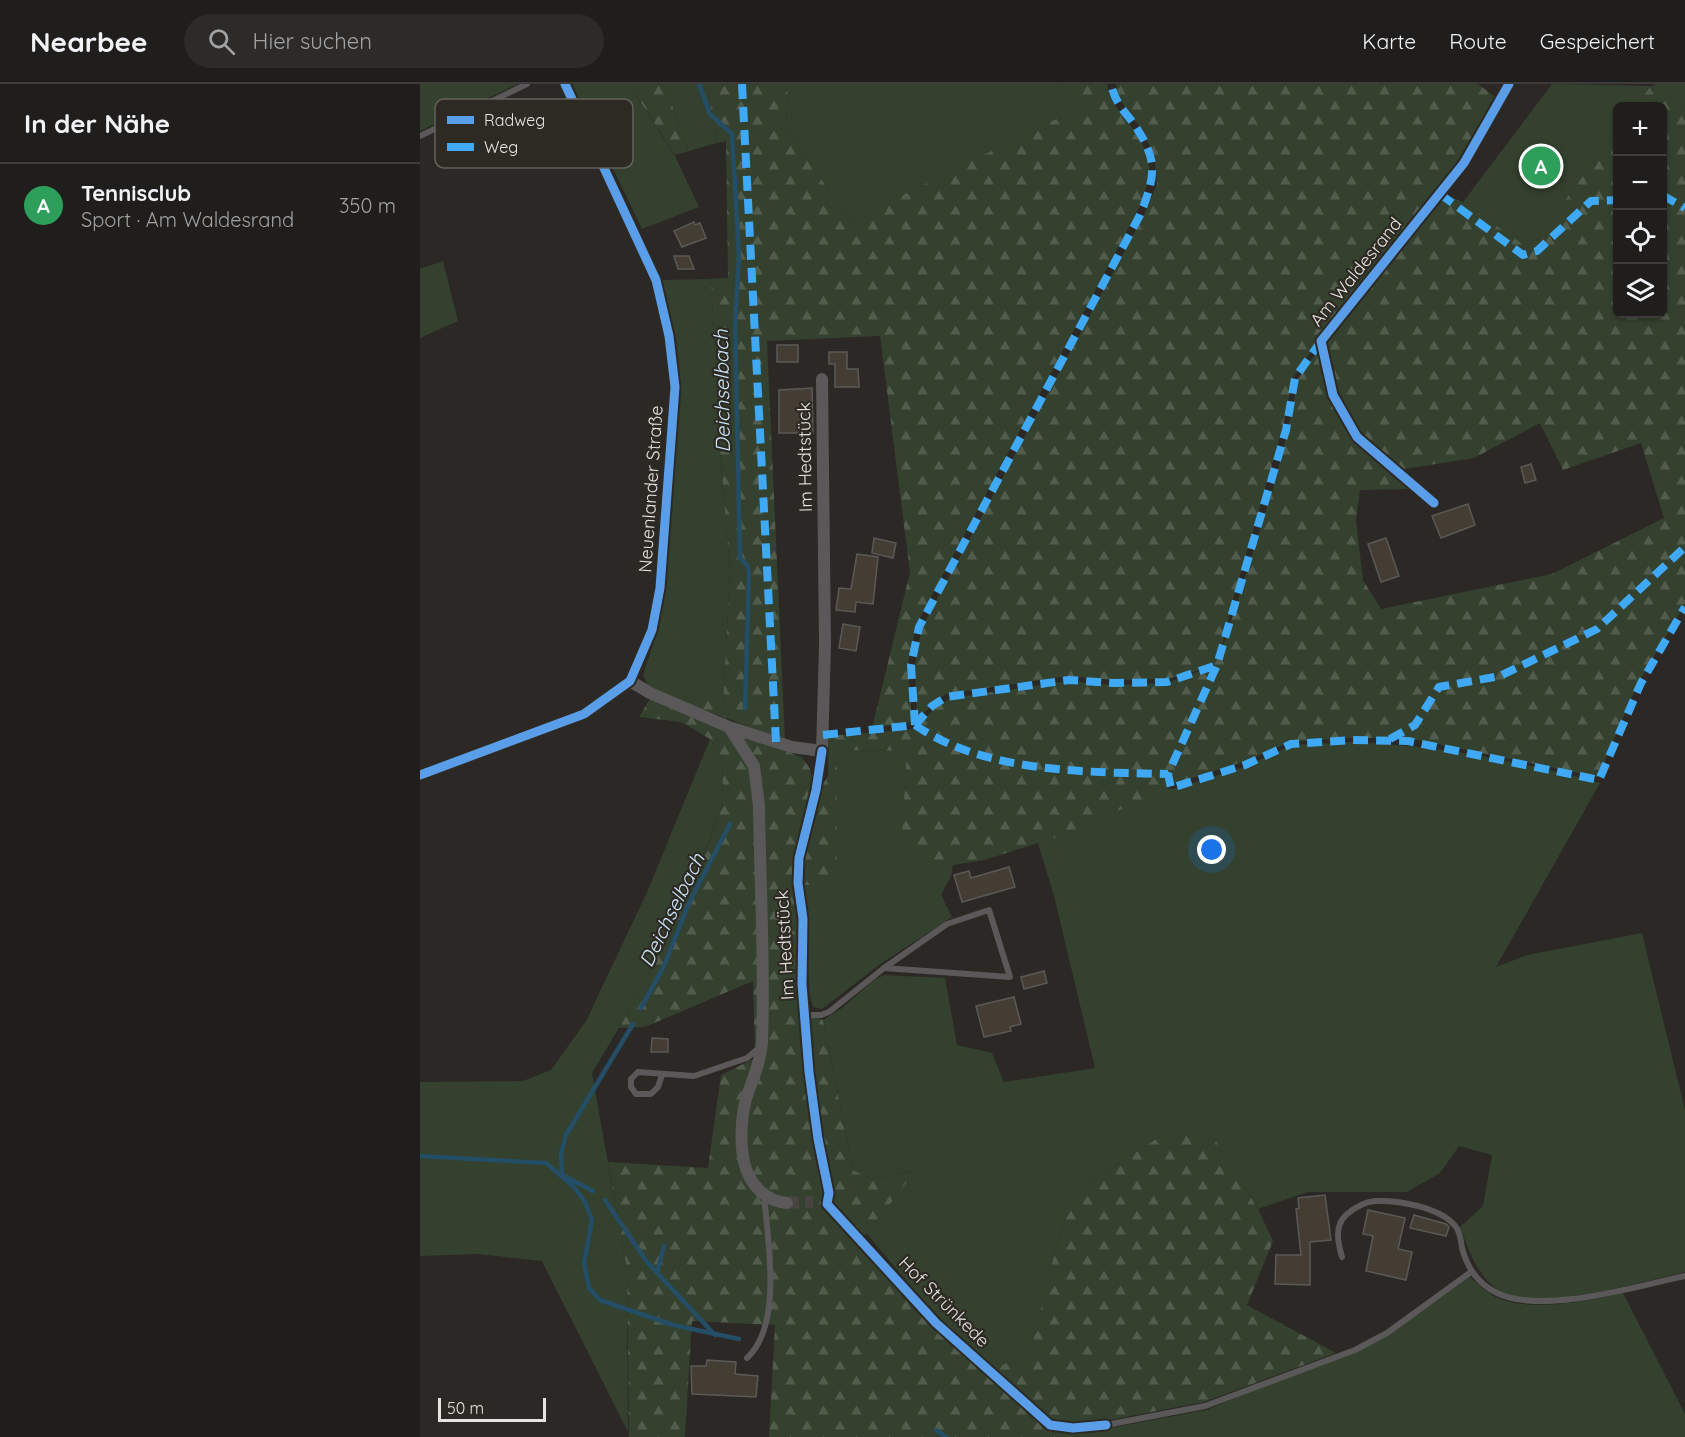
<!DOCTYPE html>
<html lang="de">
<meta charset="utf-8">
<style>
:root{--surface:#201e1c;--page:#2d2b29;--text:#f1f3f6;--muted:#a2a2a3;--line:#3d3c3b;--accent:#2563eb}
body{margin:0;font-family:Quicksand,sans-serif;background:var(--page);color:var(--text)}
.controls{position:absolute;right:18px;top:18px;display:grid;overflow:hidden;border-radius:9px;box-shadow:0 2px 4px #0004}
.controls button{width:54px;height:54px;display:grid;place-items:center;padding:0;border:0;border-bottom:2px solid var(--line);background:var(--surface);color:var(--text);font:30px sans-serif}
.scale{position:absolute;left:18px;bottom:15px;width:108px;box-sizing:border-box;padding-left:6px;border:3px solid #e6e3e0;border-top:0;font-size:16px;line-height:21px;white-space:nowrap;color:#e6e3e0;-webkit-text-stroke:4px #2d2923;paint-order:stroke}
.you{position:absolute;left:792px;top:766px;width:21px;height:21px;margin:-15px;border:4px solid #fff;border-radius:50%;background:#1a73e8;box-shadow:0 0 0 9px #1a73e833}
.badge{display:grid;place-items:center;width:39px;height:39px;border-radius:50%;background:var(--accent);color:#fff;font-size:20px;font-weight:700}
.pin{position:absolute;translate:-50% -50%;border:3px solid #fff;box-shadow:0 2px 6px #0006}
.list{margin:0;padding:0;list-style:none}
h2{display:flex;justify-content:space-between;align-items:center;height:78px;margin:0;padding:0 24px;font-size:26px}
h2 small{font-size:20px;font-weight:400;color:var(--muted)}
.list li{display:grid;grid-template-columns:39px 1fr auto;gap:18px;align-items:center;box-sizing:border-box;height:84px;padding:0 24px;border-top:2px solid var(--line)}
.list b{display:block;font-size:22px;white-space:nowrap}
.list p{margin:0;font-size:20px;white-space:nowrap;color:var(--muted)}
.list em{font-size:20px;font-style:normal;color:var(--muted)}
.icon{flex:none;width:33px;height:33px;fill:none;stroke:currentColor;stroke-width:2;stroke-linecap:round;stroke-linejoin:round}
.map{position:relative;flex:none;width:1265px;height:1353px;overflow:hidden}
header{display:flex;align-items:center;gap:36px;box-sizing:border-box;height:84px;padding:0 30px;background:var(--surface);border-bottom:2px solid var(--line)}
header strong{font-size:28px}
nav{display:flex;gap:33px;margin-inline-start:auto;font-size:21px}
.search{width:420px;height:54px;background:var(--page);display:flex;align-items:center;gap:15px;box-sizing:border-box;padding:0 21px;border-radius:33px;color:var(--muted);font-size:22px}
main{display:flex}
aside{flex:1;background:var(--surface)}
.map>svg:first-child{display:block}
.grass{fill:#34412e}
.forest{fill:url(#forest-firs)}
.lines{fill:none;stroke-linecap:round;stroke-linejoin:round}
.stream{stroke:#244d66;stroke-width:4.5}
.building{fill:#443d34;stroke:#5b5956;stroke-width:1.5}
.street-tunnel{stroke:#474441;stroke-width:12;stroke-dasharray:12 6;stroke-linecap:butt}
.lane{stroke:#5a5858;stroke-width:6}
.street{stroke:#5a5858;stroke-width:12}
.quiet{stroke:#3fa9f5;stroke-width:8;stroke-dasharray:15 8;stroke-linecap:butt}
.cycleway-casing{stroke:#2d2923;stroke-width:13}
.cycleway{stroke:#5a9eea;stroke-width:9}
.labels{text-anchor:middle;stroke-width:4.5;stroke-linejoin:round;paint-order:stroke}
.street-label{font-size:18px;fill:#e6e3e0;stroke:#2d2923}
.water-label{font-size:20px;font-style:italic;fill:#cce7fa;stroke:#2d2923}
.key{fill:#2d2923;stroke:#64615c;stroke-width:1.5}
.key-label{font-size:16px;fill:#e6e3e0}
</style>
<header>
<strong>Nearbee</strong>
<div class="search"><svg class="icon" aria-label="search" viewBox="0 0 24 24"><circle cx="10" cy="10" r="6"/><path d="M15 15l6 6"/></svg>Hier suchen</div>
<nav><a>Karte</a><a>Route</a><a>Gespeichert</a></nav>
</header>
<main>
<aside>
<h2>In der Nähe<small></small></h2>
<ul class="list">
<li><span class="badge" style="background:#2e9e5b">A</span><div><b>Tennisclub</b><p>Sport · Am Waldesrand</p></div><em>350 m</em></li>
</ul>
</aside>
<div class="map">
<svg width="1265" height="1353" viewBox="0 0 1265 1353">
<defs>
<pattern id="forest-firs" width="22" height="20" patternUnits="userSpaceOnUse" patternTransform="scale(1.5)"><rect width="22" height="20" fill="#34412e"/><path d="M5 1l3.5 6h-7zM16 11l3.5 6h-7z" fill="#515c4c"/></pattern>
</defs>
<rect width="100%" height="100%" fill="#2b2825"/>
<!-- grass -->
<path class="grass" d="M0 0H98L0 47Z
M152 0H209L255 72 279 123 222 145Z
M244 0H287L297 59 269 67Z
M368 0H636L668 20 430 137 366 43Z
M1132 0 1231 2 1215 22H1198L1197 46 1109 166 1043 118Z
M1234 0H1265V27L1235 1Z
M23 177 38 237 0 254V185Z
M291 195 300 367 310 487 303 623 275 613 253 614 228 602 223 591 239 542 246 490 260 311 258 277 240 196Z
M290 655 302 675 303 717 291 753 222 905 172 989 207 1186 208 1348 122 1177 58 1170 0 1172V998L103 997 131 986 166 937 228 806Z
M932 658C1017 661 1099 677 1180 699L1076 883 1107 871 1222 849 1265 1026V1188C1225 1197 1113 1230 1078 1206 1057 1191 1049 1167 1040 1143L1063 1122 1072 1071 1039 1062 1020 1089 987 1108H888L838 1125 791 1050 741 1052 654 1108 636 1164 610 1269 574 1285 517 1233 447 1150 495 1086 451 1095 433 1086 403 936 422 924 454 896 464 891 525 894 537 961 572 969 584 998 675 984 634 812 618 759 644 751 747 704 753 705 827 682 872 661Z
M417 666 487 667 482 765 522 783 533 781 531 792 521 811 532 833 459 881 402 925 393 923 390 912 382 801H417Z
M1050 1193C1057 1199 1064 1206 1072 1211 1104 1230 1169 1217 1203 1209L1265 1330V1353H657L652 1348 679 1346 786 1326 970 1250Z"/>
<!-- forest -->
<path class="forest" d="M209 0H244L269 67 255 71Z
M287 0H368L366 43 430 137 667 20 636 0H687C689 14 695 21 704 33 733 70 736 85 717 128L496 541 488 580 492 638 452 644 490 488 460 252 347 257 365 656 253 614 275 613 303 622 310 487 300 367 291 195 308 194 306 57 297 59Z
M696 0H1058L1079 16 1041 77 899 256 873 294 862 346 812 519 800 572 852 408 868 346 878 295 898 266 908 313 928 348 992 405 940 406 936 436 943 496 961 525 1132 490 1244 434 1221 359 1143 386 1120 339 1054 374 984 385 942 351 916 310 905 259 1024 110 1043 118 1109 165 1197 46 1198 230H1242V22H1215L1231 2 1235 1 1265 27V520L1217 601 1178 693 988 654H930L870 658 823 678 753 700 749 692V704L644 751 564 776 522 783 481 765 487 667 417 666V801H382L383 777 391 741 401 703 408 692 409 652 495 645 515 624 531 614 648 597 693 601 747 599 788 584 747 595 694 596 649 592 525 610 497 635 495 580 502 543 724 131 737 100 734 70 719 42 698 13Z
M231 613 383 674 390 685 394 703 375 776 379 845 380 929 403 936 433 1086 451 1095 496 1086 447 1150 438 1157 626 1344 652 1348 657 1353H349L355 1241 272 1237 265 1353H209L207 1186 188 1078 288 1084 301 991 335 974 333 897 225 943 199 944 222 905 291 754 303 717 302 675 290 655 261 638 219 633Z
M791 1049 838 1125 853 1157 827 1221 916 1269 784 1318 684 1337 653 1340 630 1337 574 1285 610 1268 636 1164 654 1108 741 1052Z"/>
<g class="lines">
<!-- stream -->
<path class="stream" d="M279 0 290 30 312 50 319 172 315 241 320 474 327 481 329 488 325 624
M221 924 244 882 268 821 310 740
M0 1072 126 1079 154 1103 165 1118 172 1136 164 1179 169 1204 180 1216 253 1241 319 1255
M173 1107 142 1091 141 1069 146 1051 213 940
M185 1116 227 1178 295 1251
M237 1189 244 1162
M516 1346 526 1353"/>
</g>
<!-- building -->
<path class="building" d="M274 138 275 141 280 139 286 154 262 163 254 147Z
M254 172H269L274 185H258Z
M357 261H378V278H357Z
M409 268H427V285H438L439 303H415V280H409Z
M392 304 393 349H359V306Z
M1111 380 1116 396 1105 399 1101 383Z
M1048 420 1055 441 1021 454 1012 432Z
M454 454 476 459 473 474 452 469Z
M966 454 979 492 961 498 948 460Z
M437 470 458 473 453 520 436 518 435 528 416 526 419 504 431 505Z
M423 540 440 543 436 567 419 564Z
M589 783 595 803 542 818 534 791 549 787 551 794Z
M624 887 627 899 604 905 601 893Z
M594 913 601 940 590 943 591 947 564 953 556 922Z
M232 954 248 955V968H231Z
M905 1111 911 1156 890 1158V1201L855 1200 856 1171H881L876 1125 879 1124 878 1114Z
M948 1126 985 1134 978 1165 992 1168 986 1196 946 1187 953 1152 943 1150Z
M994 1131 1026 1140 1029 1143 1026 1152 990 1144Z
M287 1276 316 1278 315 1290 338 1292 336 1313 272 1310 271 1282H286Z"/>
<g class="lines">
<!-- street-tunnel -->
<path class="street-tunnel" d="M367 1119 393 1118"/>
<!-- lane -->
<path class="lane" d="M0 52 107 0
M386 931H401L409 928 464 884 527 840 569 826 590 893 464 884
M242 991 238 1003 231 1010H216L211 1003V995L218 988 274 992 327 974 340 963
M922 1173C918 1159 914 1142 926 1131 934 1124 945 1118 955 1117 978 1116 1021 1123 1036 1143 1040 1148 1041 1157 1042 1164 1047 1183 1058 1200 1077 1209 1122 1231 1217 1202 1265 1192
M327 1274C363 1241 348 1157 344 1112
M686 1341 785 1322 935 1266 967 1249 1051 1188"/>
<!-- street -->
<path class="street" d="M1014 419 937 353 913 311 901 257 1044 79 1089 0
M210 597 230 609 309 643 372 663 402 667 405 561 402 295
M309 643 334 682 339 722C340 800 345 880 342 958 341 978 332 996 326 1015 321 1034 320 1059 324 1078 329 1100 345 1117 367 1119
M402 667 396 706 379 774 378 799 383 835 382 900 389 988 398 1055 409 1109 407 1120 516 1239 630 1341 653 1344 686 1341
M0 691 164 630 210 597 232 546 240 504 255 303 249 252 236 196 145 0"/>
<!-- quiet -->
<path class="quiet" d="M322 0 356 658
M1020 110 1103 171 1117 167 1171 117 1198 116
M1242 111 1265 124
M901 257 875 294 866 346 797 581 748 690 751 704 825 681 871 660 932 656 988 657 1179 696 1221 599 1265 523
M495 641 491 581 499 543 720 131C737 89 738 74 711 36 701 24 694 15 691 0
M495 641C565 689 666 688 748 690
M403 651 495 641 512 622 526 613 649 596 694 599 747 598 797 581
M970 655 995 641 1019 603 1080 592 1177 545 1265 463"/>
<!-- cycleway casing -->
<g class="cycleway-casing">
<path id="cycleway" d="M1014 419 937 353 913 311 901 257 1044 79 1089 0
M402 667 396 706 379 774 378 799 383 835 382 900 389 988 398 1055 409 1109 407 1120 516 1239 630 1341 653 1344 686 1341
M0 691 164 630 210 597 232 546 240 504 255 303 249 252 236 196 145 0"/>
</g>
<!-- cycleway -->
<use href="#cycleway" class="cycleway"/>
</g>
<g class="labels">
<!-- street labels -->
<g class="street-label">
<text transform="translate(936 188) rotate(-51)" y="6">Am Waldesrand</text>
<text transform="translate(385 373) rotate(-91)" y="6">Im Hedtstück</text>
<text transform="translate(231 405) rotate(-86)" y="6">Neuenlander Straße</text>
<text transform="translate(365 861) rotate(-93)" y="6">Im Hedtstück</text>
<text transform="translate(524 1218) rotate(45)" y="6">Hof Strünkede</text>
</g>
<!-- water labels -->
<g class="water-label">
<text transform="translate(302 307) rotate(-91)" y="7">Deichselbach</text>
<text transform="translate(252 826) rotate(-64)" y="7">Deichselbach</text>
</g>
</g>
<!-- legend -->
<rect x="15" y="15" width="198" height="69" rx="9" class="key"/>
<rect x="27" y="32" width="27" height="8" fill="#5a9eea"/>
<rect x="27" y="59" width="27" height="8" fill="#3fa9f5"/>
<g class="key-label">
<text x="64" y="42">Radweg</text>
<text x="64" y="69">Weg</text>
</g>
</svg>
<div class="controls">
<button>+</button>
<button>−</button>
<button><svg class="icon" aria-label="locate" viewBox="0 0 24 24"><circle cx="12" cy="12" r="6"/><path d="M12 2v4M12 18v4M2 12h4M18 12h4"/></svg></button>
<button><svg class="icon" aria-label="layers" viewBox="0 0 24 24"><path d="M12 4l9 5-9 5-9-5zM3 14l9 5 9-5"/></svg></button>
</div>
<div class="scale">50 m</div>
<div class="you"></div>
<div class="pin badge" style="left:1121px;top:82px;background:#2e9e5b">A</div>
</div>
</main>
